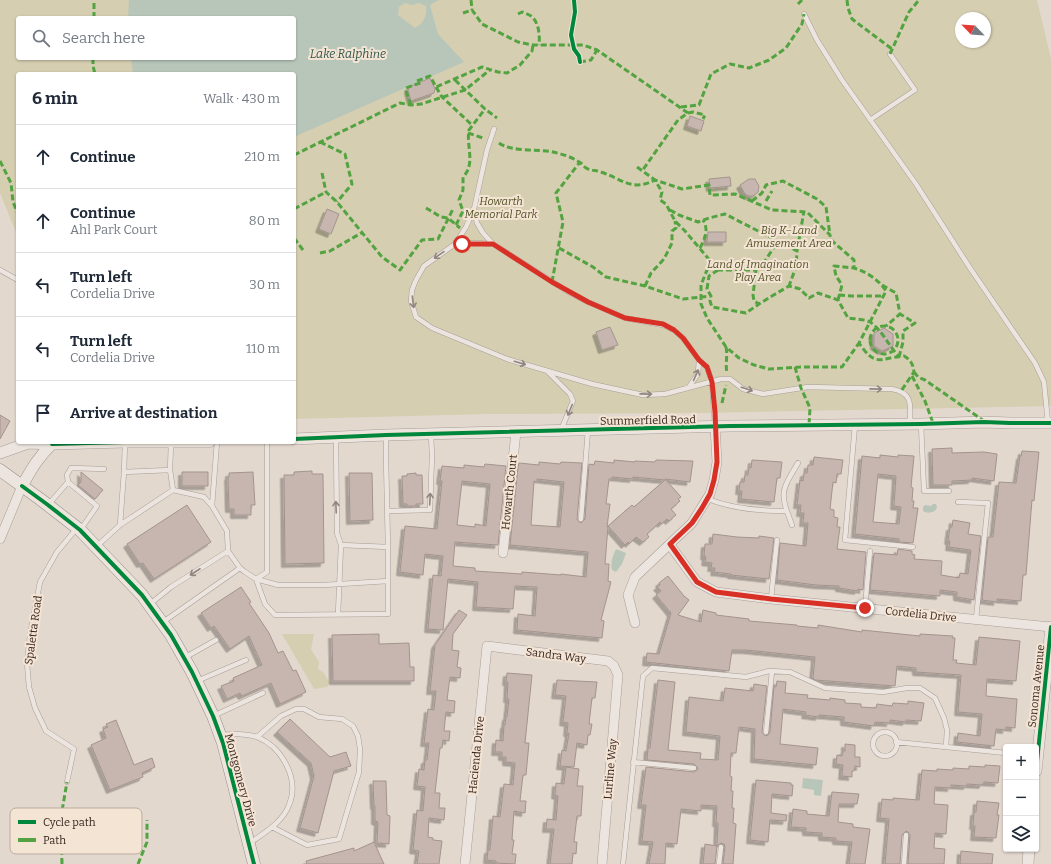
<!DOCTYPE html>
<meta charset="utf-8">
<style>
:root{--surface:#fff;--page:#f6f6f7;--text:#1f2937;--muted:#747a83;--line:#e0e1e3}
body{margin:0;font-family:Bitter,serif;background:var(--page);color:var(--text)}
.controls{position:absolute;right:12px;bottom:12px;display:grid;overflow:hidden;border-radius:4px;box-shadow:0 1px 3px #0004}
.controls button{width:36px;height:36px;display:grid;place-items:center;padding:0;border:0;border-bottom:1px solid var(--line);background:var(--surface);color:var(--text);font:20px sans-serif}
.compass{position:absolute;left:955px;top:12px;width:36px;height:36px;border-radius:50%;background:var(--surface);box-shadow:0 1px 3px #0004;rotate:295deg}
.stop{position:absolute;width:12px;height:12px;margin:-9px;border:3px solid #d93025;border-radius:50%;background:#fff}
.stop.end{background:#d93025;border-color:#fff;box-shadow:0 1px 4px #0008}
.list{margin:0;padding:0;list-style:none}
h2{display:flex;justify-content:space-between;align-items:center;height:52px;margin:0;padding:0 16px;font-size:17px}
h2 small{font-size:13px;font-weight:400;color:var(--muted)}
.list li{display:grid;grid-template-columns:26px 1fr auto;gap:12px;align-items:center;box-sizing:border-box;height:64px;padding:0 16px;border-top:1px solid var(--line)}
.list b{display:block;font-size:15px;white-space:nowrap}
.list p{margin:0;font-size:13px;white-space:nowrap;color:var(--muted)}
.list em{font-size:13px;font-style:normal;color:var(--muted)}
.icon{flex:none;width:22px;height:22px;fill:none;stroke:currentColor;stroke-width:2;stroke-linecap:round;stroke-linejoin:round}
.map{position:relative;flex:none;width:1051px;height:864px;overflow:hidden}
.search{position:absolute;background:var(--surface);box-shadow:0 1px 3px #0004;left:16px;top:16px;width:280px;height:44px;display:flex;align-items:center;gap:10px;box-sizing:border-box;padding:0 14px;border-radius:4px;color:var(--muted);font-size:15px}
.panel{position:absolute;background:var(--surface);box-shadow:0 1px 3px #0004;left:16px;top:72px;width:280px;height:372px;border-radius:4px}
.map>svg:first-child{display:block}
.green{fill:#d5ceb1;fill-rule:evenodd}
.water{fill:#b8c6ba;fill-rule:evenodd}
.building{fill:#c6b6af;stroke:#a3948d;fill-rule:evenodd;filter:url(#shadow)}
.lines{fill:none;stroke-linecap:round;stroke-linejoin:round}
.service-casing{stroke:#a89e97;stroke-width:5.5}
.minor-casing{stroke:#a89e97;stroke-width:10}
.tertiary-casing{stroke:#a89e97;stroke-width:12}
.secondary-casing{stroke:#988d86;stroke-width:13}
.service{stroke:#ece5df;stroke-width:4.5}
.minor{stroke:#ece5df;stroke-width:9}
.tertiary{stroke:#ece5df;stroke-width:11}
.secondary{stroke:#ece5df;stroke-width:12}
.quiet{stroke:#53a341;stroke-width:3;stroke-dasharray:6 3;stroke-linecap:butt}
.cycleway-casing{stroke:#f4e4d4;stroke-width:6}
.cycleway{stroke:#00873e;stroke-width:4}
.oneway{stroke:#92857f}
.route{stroke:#d93025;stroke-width:5}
.labels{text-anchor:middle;stroke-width:4;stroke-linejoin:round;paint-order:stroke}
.park-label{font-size:11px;font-style:italic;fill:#515227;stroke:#f4e4d4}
.street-label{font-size:11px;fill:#37251f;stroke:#f4e4d4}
.water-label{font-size:12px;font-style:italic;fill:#2f564b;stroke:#f4e4d4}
.key{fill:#f4e4d4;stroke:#bbab9e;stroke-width:1}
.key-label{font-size:11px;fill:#37251f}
</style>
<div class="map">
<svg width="1051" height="864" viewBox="0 0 1051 864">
<defs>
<filter id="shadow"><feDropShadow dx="-3.5" dy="3.5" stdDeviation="0" flood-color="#0004"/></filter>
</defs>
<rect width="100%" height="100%" fill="#e3d8ce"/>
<!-- green -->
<path class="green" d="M0 0H1037L1051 59V406L703 413 488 414 294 419V74H18V237L0 193ZM18 18H294V58H18ZM961 18H985V42H961Z
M282 634H314L311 649 319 662 318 669 323 672 330 683 327 687 314 689Z"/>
<!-- water -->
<path class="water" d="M129 0H439L430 5 438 34 464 62 294 137V74H133L131 58H294V18H128ZM405 3 412 5 419 3 426 6C427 16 424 23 415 28L398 15 399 7Z
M933 504H936L937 507C936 513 927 514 923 511V507L925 505 931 506Z
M616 549 626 553 622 564 616 572 612 570C610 563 613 555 616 549Z
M803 778 823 780 821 796 814 795V790L802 788Z"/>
<!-- building -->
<path class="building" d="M430 78 435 89 434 93 411 101 408 90 409 87Z
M690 116 704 121 701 131 687 126Z
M730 177 731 186 710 188 709 179Z
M749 179H755L759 186 758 192 753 196H749L745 194 740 185Z
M327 209 339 214 331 234 319 229Z
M708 232H726V242H707Z
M610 327 618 345 602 350 596 332Z
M884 328 893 334V346L882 351 874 346V333Z
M0 415 10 421 0 439Z
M952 448V453L984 452 997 454 994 481 972 478V480L952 481V485H933L932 449Z
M1022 451 1039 452 1034 501 1032 500 1026 575H1023L1021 601 997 599V602L982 600 988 537H993L999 482 1016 483 1020 456H1021Z
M880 455 898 457V455L914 456 911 487 913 488 912 501H914L913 508H918L913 543 899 542V539L855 534 862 456 880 458ZM878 474 896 476 894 506 901 507 899 524 873 522Z
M814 457 843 460 841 474H837L836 483 833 482 830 509 834 510V517L838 518 837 527H840L837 549 866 552 863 590 858 589V591L839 588V586L816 585 777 580 780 543 806 546 808 523H803L804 513H800L801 505H797L800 480 803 481 804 473H807L808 465H813Z
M614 460 635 462V461L655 462 656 460 693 461 690 482 665 479 681 497 678 499 680 501 671 509 676 515 669 521 667 519 661 524 660 522 647 534 649 537 643 542 636 537 629 544 628 542 625 545 608 526 605 564H609L608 581 611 582 601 620 604 621 602 638 517 630 518 614 535 616 537 587 515 586 513 609 476 607 478 582 448 579 443 630 428 629 433 575 441 576 443 556 425 554 423 575 400 572 405 526 437 529 442 481H440L442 466 464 468V465L484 467 485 464 506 466 498 545 455 542 453 566 475 568V571L522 574V572L561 575V574L586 577 588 552 510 545 518 467 519 463 539 465V462L560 464 561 462 582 463 577 519 579 522 581 523 585 519 589 464 594 465 595 461 614 463ZM612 477 633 479V477L665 480 634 507 632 505 607 527 610 504H606L609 479H612ZM537 479 564 482 560 527 531 525 534 481 537 482ZM462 481 490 484 486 526 475 524V527L457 525Z
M752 460 782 462 780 478H777L774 502 741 499 742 491H739L740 482H744L745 475H748L749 467 751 468Z
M312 471V474H323L324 563 285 564 284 475H294V472Z
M81 472 103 490 95 499 78 485 81 482Z
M182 472H208V486H182Z
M253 472 255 505H251V515H234V509H229L228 477H229V473Z
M349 473H372L373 520 350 521Z
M416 473V475H422L423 504H416V506H407V504H403L402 476H407V474Z
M187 505 211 542 154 579 143 563 140 564 127 544Z
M953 520 970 523 968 534 981 536 974 600 957 597V592L940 590V596L870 590 874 553 897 555 898 549 912 551V554L915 555 914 559 942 561 941 575 959 578 960 573 968 574 971 550 949 547 950 541H948L950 527H952Z
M713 534 737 537 759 538V536L774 538 769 579 731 575V574L714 572 715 568H711L712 563 705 562 706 557 704 556 705 544H712Z
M668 576 684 596 689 600 678 615 701 622 703 610 716 613V615L749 619V621L797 625V626L818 628V625L862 632V630L920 636V634L953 636 952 638H955L953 660H957L956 663 976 665 979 637 1020 641 1016 681 987 679 986 696 1017 699 1015 728 1006 727V730L996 729 994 746 957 742 958 733 980 736 982 714 958 712 961 675 916 672V668L897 666 895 686 815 680 813 678 815 657 746 650H732L729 671 646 662 647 653 659 654 671 613 656 595 661 591 657 587 660 585 659 583Z
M241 587 251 602 249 603 269 633 278 653 283 651 293 671 296 670 306 692 280 704 271 683 242 696 240 693 227 699 221 686 234 681 233 678 262 665 249 636 230 649 214 626 211 628 201 613Z
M459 610 467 615 453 634 452 650 459 651 457 667 461 668 460 678 450 677 447 700 455 701 454 713 446 712 444 731H450L449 741 443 740 442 748H440L435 793H440L439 808H445L444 820 429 818 428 837 433 838V840L442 841 439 864H417L419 851 413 850 417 810 423 811 425 787 417 786 419 769 424 770 425 760H427L429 743H424L428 709 434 710 436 691H430L435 645Z
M379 634V644L409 643 410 667H414V681H333L332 635Z
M507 673 532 675 525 743H529L526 775H523L520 801H526L525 813 514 811 512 840H514L512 854H516L515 864 496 863V861L487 860 488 850H490L493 816 500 817 504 784 513 785 515 763 506 762V757H502V752H495L496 740 503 741 504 725H505L506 717H507L509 699H507L508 682H506Z
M557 680 597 682 595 698H592L589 724H592L590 735H588L587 745 577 743 574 767 560 766 562 750 566 751 569 733H567L568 723 563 722 566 696 555 695Z
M658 680 675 682 668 750 701 753 700 759 718 760 720 736 686 732 689 697 723 701 725 688 753 691 754 684 767 686 762 732 765 736 768 735 770 732 774 686 776 687 777 681 786 682 785 693 808 695 807 698 830 700V698L845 700V703L861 704V707L876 708 877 704 892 706 893 703 908 704V701L924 703 921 721 906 720V722L890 720V723L875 722 874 726 844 722V717L819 715V717L805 715 806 712 783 709 780 744 818 748 816 765 754 759 755 729 739 727 736 753H731L730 776 732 777 731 791H733L732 808H734L733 823 736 824 733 864H723L725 847 724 844 721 843 717 846 715 864H703L705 844 717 846 718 823H716L717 806 701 805V811L681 809 677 844 666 843 665 864H649L653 842 642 841 646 805H641L646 767 694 772 697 770 698 768 694 764 647 760 648 748H650Z
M290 719 330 757 346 752 351 766 334 771 318 833 300 828 314 776 311 763 277 732Z
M116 720 134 765 152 758 155 767 142 773 143 777 110 790 91 745 106 738 103 729 108 727 106 724Z
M845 744 855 745V757H860V767L855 766 854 771H852V777L842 776 843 765 836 764 837 755 842 756 843 751H845Z
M985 765 1000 766 998 783 984 782 982 785 967 784V786L951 785V788L935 787 934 804 948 805 946 834 935 833 934 848 945 849 944 864H908L910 835 908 832 906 831 902 835 900 864H885L889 819 880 818 882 799 893 800V798L919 800 922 770 937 771V769L953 770V768L969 769V766L985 767Z
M566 767 579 769 577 786H583L581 816H577L574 842H577L576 854 573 853 572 864H550L554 829H546L547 819 556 820 558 796 555 795 556 783 564 784Z
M756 780 791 783V785H793L792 796 772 794 771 813 787 815 786 821 770 820 768 842 750 840Z
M373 781H386L387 815 390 816 389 844 377 843 378 822 375 821V806H374Z
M832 792 859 794 857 804H839L838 822 853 824V827L870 829 865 864H849L852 842 836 841V838L822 837V833L806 832V828L791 827 793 809 807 811V814L829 816Z
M977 801 999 803 997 815H999L996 838 974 837 975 826H973L974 812H976Z
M374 842 384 864H307L306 861 354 848V851Z
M961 851 993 854 992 864H960Z"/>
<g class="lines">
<!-- service casing -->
<g class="service-casing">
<path id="service" d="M804 14 817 40 842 80 916 184 970 268 1035 363 1044 382 1048 423
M870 120 915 90 890 54
M494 129 487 150 474 209 466 227 455 244 424 266 416 280 412 290 411 301 416 317 432 328 507 359 592 384 643 395 665 394 721 379H730L743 389 763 394 808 387 892 389C914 393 910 406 910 424
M474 211 477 223 483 233 493 244 567 291 588 302 625 318 663 325 674 330 683 338 699 360 707 367 712 382 715 425
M455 244 476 243 493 244
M0 270 18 280
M548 372 570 394 573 401 561 430
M688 388 698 374 699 360
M921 424 924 491H949
M855 425 845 540 913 547
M336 438 337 533 341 545 338 614
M217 442 212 506 227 531 228 551 240 568 245 572 256 579 278 585H324L388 581
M267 442V572L256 579 265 604 275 615 388 614V547
M171 443 170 470 173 490
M124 472 125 442
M708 499C733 509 760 511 786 511
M958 502 988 503 976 619
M48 505 68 482
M388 511 430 510 432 456 431 434
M581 519 588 430
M120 525 124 472 170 470
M792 525C780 493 780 493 798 463
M81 529 97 506 68 482 67 475 71 468 104 469
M341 545 388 547 386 458V436
M97 546 120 525 173 490 204 497 212 506
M771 599 777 540
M150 604 171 587 228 551
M865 608 870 551
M163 622 240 568
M184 658 216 640
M197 681 246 660
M213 716 263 693
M766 732 772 671
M873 744a12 12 0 1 1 24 0a12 12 0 1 1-24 0Z
M221 735C234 734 245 733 257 737 282 747 300 779 289 805 283 822 264 833 250 843
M257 737 281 716 296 709H304L319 717 342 719 353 726 358 736 360 749 359 772 339 839 307 845 272 827
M896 742 1006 753
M633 762 694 768
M67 782 74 749 46 731 35 708 29 687 27 663 30 635 40 582 57 552 77 528
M623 864 643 676 652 668 746 677 769 671 790 672 825 688 883 692 907 688H920L935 698 944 718 947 730 946 747
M719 864 721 847
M904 864 906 835"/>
</g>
<!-- minor casing -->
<g class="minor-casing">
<path id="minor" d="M0 539 22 486
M670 545 697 582 716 592 771 599 1051 627
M503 553 516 432
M635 623 628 595 635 577 692 523 710 494 714 480 717 462 715 427
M465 864 487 646 608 661 614 666 618 675 602 864"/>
</g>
<!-- tertiary casing -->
<g class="tertiary-casing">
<path id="tertiary" d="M294 439 386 435 730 426 921 424 984 422 1010 423H1051
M0 453 28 443 52 444 125 442H209
M22 486C31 470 38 457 52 444
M1036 771 1051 627
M1028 864 1029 849"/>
</g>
<!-- secondary casing -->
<g class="secondary-casing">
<path id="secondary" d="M0 470 40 499 80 530 142 595 171 635 192 672 213 716 223 743 254 864"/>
</g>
<!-- service -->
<use href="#service" class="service"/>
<!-- minor -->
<use href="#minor" class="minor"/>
<!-- tertiary -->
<use href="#tertiary" class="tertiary"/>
<!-- secondary -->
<use href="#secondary" class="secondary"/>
<!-- quiet -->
<path class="quiet" d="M471 0 472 10
M847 0 848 8 852 19 892 49
M798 4 802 0
M463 13 472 10 482 24 518 42 533 45H583L597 50 688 113 678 120 642 171
M518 14 522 12C525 13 528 14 531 16 539 22 540 36 539 45
M94 18V0
M890 54 909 12 919 0
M93 58V66L95 74
M580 62 591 60 597 50
M455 80 485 109 497 118
M417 81 430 76 436 87 482 67 498 72 507 73 520 65 532 51 533 45
M436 87 442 97 472 125
M411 105 406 91V88L423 82
M681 107 699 105 711 74 730 64 749 68 769 60 786 48 802 24 804 14
M688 113 693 112 705 115 703 119
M468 133 483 138
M320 142 345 154 352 184 337 202
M499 143C511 152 538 149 553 152 562 154 572 157 579 162 582 163 583 166 586 168 591 171 596 170 601 172 622 179 632 192 655 180L682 189 709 185 710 195 735 194 772 210 807 212 830 235 831 240 854 260V268C867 272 879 280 886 291L859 343C876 368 879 358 904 356 911 360 913 364 914 372L901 391
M294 155 400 103 411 105 421 104 465 90 491 69
M0 161 11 183 13 202 18 214
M637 167 655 180 662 192 660 200 666 204 675 221 685 231 718 270H756L753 295 754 301 759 304 772 296 789 286 800 289 809 298 818 293 838 300 848 318C855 319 864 319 870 322 882 330 889 346 899 357
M322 173 326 192 337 202 382 257 400 270 422 240 438 239 453 209
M752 201 762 193 766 185 783 181 817 199 826 207 830 235
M766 201 772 191
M426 208 441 217 448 218 460 228
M294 209 326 192
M670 210 679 215 698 222 709 218 725 214 797 251 796 267 789 286
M456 225 463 211 459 200 463 190V177C476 164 466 146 469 130L485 109
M294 238 303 250
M559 248 593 267 606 277 645 286 683 299 711 296
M700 248C705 238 709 230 703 220
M797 251 804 211
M320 253 330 251 363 232
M711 260 701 285V304L707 318 726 347 739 358 754 365 769 369 801 367H842L859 343
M718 270 709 276 707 289 711 296 710 301 712 307 746 313 759 304
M756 270 765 261 778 241
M552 282 563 222 556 193 580 162
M882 285 896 293 900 314 886 326
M645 286 651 273 664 259 672 243V231L676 228 675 221
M839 295 852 296H884
M838 300 842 285 836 276 834 266 854 268
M870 340a14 14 0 1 1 28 0a14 14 0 1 1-28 0Z
M726 347C728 356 725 363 727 373
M899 357 903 342V331L915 323 900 314
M795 367 801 388 810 408 809 425
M914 372 918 377 925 380 984 421
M912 376 925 401 933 423
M722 403 726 385
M62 864 61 831 62 811 67 782
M138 864 147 842V820"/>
<!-- cycleway casing -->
<g class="cycleway-casing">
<path id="cycleway" d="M574 0 575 12 571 35 574 49 579 56 580 62
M294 439 386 435 730 426 921 424 984 422 1010 423H1051
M52 444 125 442H209
M22 486 48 505 80 530 142 595 171 635 192 672 213 716 223 743 254 864
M1036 771 1051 627"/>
</g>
<!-- cycleway -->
<use href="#cycleway" class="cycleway"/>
</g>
<!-- one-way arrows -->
<defs><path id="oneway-shaft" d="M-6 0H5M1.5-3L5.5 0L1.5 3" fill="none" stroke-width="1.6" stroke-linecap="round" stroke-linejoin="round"/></defs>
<g class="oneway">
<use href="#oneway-shaft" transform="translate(439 255) rotate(145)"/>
<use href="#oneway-shaft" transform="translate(413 302) rotate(83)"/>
<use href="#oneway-shaft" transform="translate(520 363) rotate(16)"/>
<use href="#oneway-shaft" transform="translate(696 375) rotate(-66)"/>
<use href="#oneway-shaft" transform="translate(747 389) rotate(18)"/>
<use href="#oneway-shaft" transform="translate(876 389) rotate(1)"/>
<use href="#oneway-shaft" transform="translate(646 394) rotate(1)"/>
<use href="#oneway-shaft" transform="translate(570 410) rotate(112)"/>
<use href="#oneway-shaft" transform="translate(430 499) rotate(-87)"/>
<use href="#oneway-shaft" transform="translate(336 507) rotate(-92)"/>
<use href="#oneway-shaft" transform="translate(195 572) rotate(147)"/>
</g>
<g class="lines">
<!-- route -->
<path class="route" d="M462 244H493L552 282 588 302 625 318 663 324 674 330 683 338 699 360 707 367 712 382 715 412 717 462 714 480 710 494 702 508 692 523 670 544 697 582 716 592 771 599 865 608"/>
</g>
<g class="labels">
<!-- park labels -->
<g class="park-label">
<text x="501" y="205">Howarth<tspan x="501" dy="13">Memorial Park</tspan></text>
<text x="789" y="234">Big K–Land<tspan x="789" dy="13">Amusement Area</tspan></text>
<text x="758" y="268">Land of Imagination<tspan x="758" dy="13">Play Area</tspan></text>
</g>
<!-- street labels -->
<g class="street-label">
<text transform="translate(648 420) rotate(-1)" y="4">Summerfield Road</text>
<text transform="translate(509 492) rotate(-84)" y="4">Howarth Court</text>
<text transform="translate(921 614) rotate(6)" y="4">Cordelia Drive</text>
<text transform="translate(33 630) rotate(-82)" y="4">Spaletta Road</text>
<text transform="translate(556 655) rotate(7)" y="4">Sandra Way</text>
<text transform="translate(1036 686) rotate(-84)" y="4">Sonoma Avenue</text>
<text transform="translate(476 755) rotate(-84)" y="4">Hacienda Drive</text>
<text transform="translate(610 769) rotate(-85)" y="4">Lurline Way</text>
<text transform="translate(241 780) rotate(75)" y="4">Montgomery Drive</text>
</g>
<!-- water labels -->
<g class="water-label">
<text x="348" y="58">Lake Ralphine</text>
</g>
</g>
<!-- legend -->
<rect x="10" y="808" width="132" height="46" rx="6" class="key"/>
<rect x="18" y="820" width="18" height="4" fill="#00873e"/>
<rect x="18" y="838" width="18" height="4" fill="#53a341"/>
<g class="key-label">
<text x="43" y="826">Cycle path</text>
<text x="43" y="844">Path</text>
</g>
</svg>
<div class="controls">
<button>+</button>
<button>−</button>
<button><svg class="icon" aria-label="layers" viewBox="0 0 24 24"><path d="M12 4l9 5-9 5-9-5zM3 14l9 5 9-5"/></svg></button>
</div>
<svg class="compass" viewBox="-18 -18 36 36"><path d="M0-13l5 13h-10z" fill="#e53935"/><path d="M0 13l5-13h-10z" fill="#747a83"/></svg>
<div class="stop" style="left:462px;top:244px"></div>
<div class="stop end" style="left:865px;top:608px"></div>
<div class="search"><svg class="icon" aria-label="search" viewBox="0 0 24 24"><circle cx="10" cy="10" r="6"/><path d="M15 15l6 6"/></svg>Search here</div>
<section class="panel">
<h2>6 min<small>Walk · 430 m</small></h2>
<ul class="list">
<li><svg class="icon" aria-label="ahead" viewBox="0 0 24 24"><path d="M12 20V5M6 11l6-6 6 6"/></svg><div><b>Continue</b></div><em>210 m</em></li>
<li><svg class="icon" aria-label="ahead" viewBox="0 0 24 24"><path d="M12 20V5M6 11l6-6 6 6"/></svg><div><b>Continue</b><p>Ahl Park Court</p></div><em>80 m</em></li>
<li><svg class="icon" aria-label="left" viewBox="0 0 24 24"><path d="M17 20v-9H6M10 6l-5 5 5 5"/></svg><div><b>Turn left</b><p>Cordelia Drive</p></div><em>30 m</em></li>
<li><svg class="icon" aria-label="left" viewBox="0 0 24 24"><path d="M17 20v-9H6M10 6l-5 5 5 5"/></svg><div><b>Turn left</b><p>Cordelia Drive</p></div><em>110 m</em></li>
<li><svg class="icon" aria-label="arrive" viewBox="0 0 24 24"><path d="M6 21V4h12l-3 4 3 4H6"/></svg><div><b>Arrive at destination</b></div></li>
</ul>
</section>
</div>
